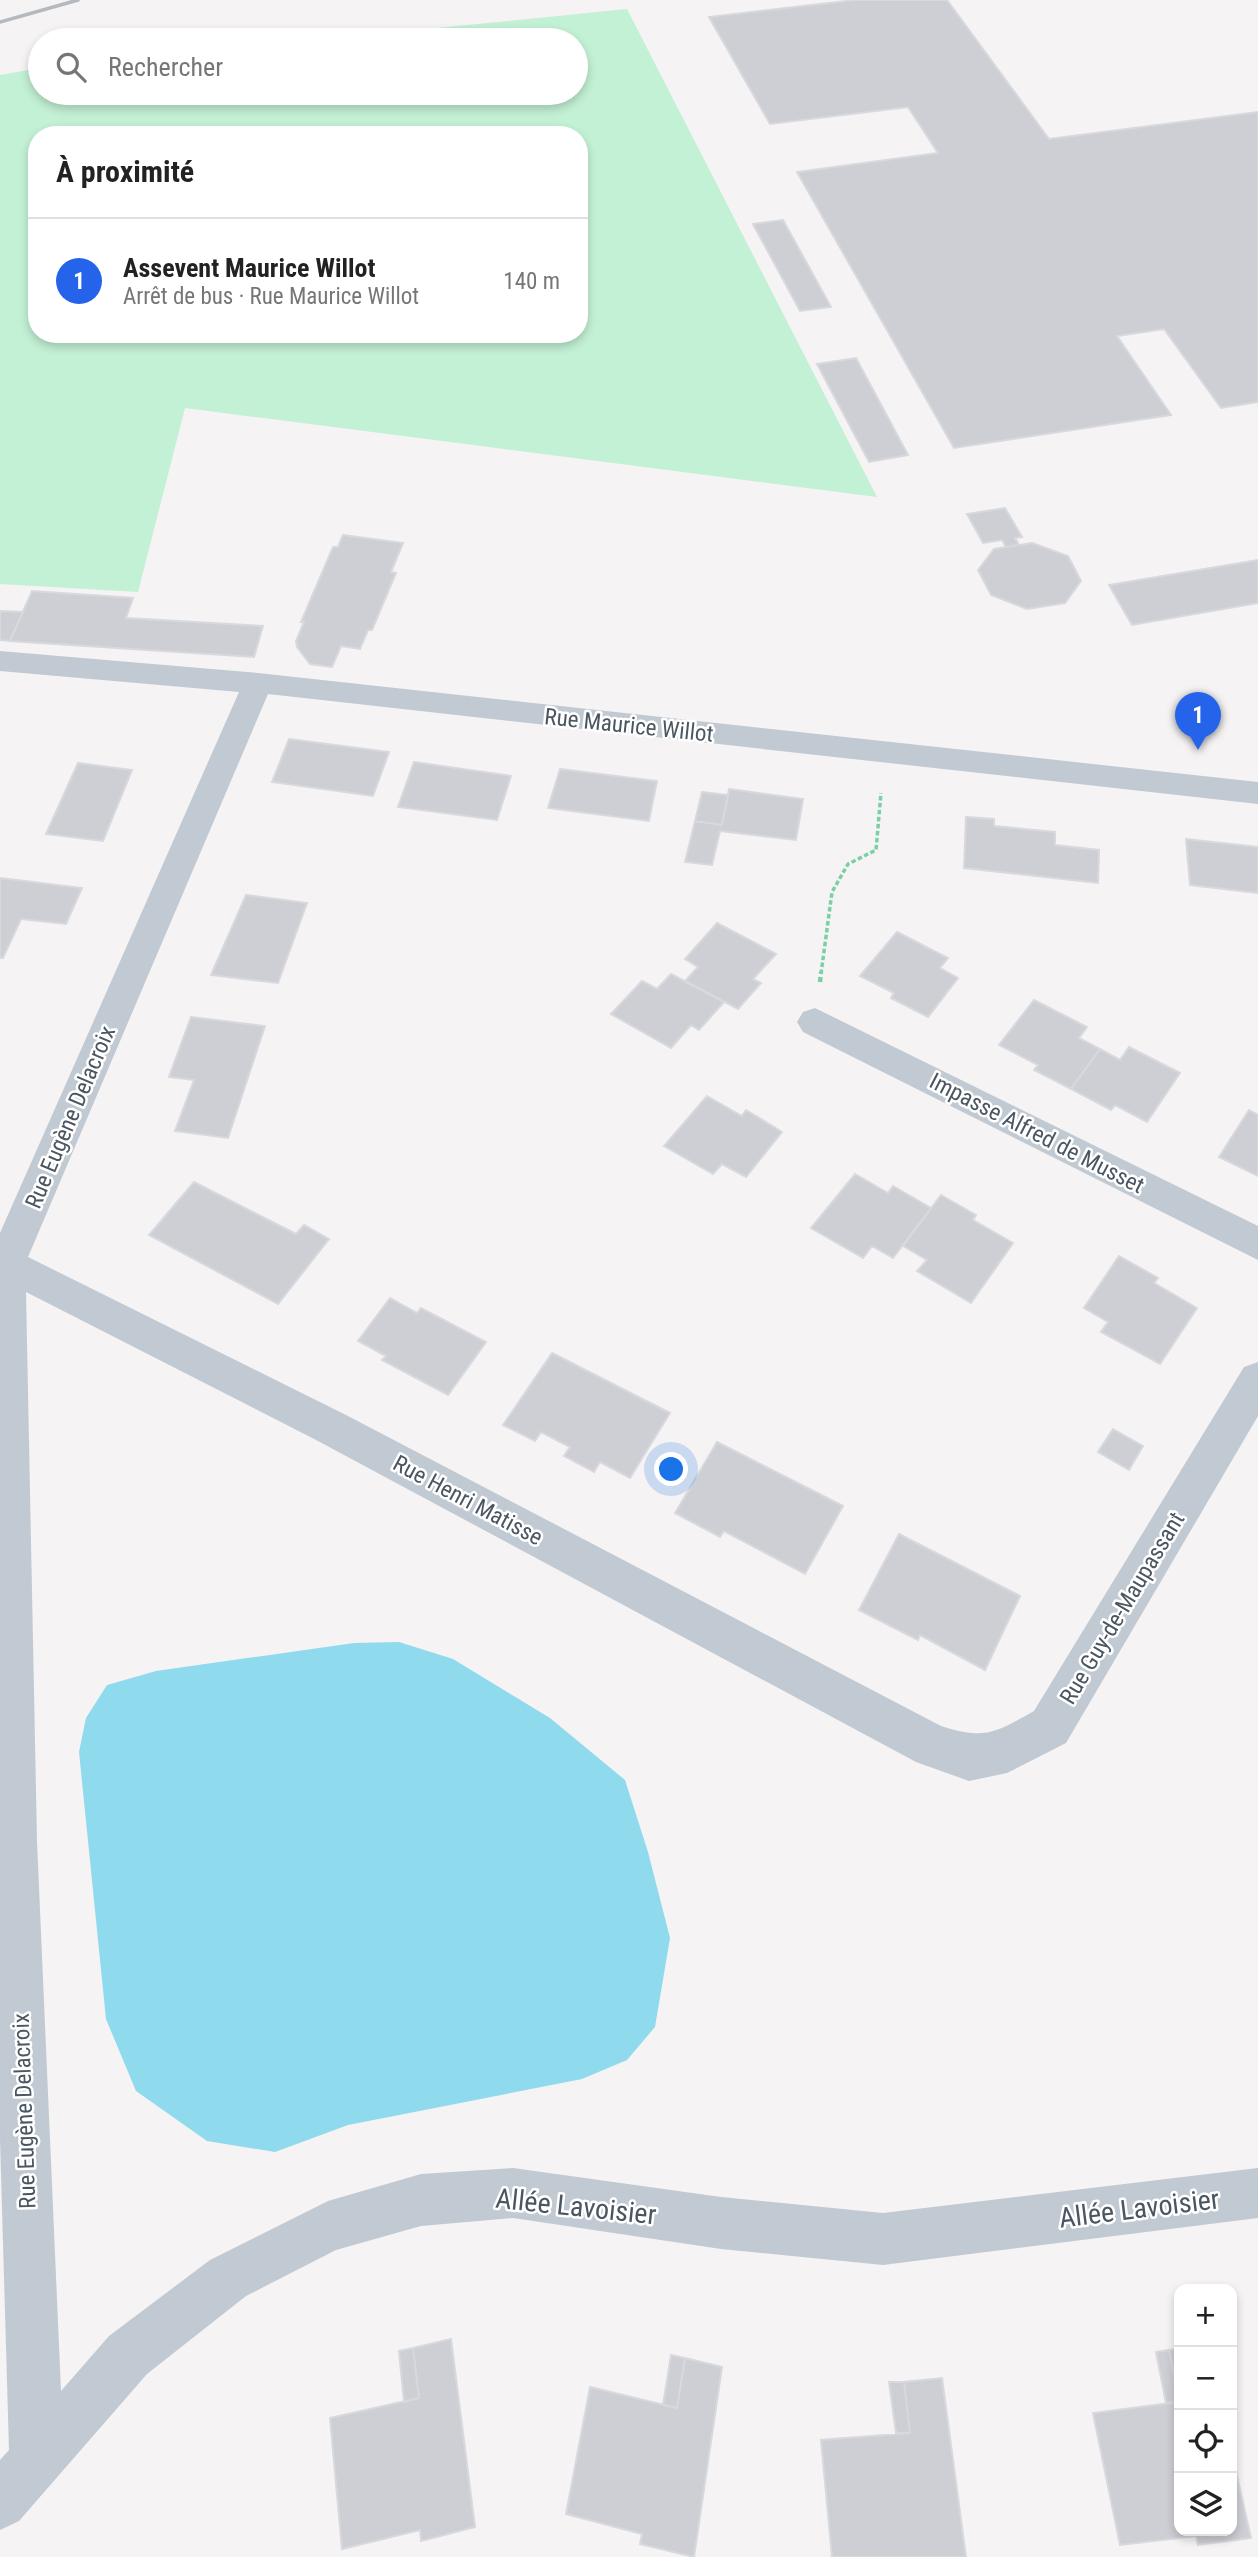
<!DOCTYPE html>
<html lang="fr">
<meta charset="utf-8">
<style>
:root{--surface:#fff;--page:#f2f2f2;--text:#222;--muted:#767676;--line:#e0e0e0;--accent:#2563eb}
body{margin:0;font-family:"Roboto Condensed",sans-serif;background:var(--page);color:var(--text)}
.controls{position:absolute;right:21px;bottom:21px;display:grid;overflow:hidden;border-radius:14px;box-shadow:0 4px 10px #0003}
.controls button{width:63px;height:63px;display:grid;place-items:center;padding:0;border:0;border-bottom:2px solid var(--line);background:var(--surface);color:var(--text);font:35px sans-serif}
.you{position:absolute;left:672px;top:1470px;width:24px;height:24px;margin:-18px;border:5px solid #fff;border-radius:50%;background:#1a73e8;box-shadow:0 0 0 10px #1a73e833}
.badge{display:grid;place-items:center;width:46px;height:46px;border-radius:50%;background:var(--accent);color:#fff;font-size:23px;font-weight:700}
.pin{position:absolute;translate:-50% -58px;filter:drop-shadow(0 2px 4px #0008)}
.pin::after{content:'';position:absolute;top:37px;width:24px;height:21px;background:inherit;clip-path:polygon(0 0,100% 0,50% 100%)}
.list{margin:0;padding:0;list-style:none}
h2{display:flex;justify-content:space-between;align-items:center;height:91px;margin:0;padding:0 28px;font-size:30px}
h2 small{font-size:23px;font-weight:400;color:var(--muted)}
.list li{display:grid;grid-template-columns:46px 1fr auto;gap:21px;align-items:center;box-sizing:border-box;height:126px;padding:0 28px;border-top:2px solid var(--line)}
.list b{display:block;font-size:26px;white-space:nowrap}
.list p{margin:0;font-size:23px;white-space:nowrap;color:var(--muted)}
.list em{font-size:23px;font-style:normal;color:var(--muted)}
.icon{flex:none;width:38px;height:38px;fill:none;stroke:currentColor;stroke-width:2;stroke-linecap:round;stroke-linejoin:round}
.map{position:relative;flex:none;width:1258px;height:2557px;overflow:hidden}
.search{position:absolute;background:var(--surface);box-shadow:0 4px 10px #0003;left:28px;top:28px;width:560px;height:77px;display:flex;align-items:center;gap:18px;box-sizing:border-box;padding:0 24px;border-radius:38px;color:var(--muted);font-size:26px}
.panel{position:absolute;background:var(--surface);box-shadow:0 4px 10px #0003;left:28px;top:126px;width:560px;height:217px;border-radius:28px}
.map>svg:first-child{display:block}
.green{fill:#c3f1d5;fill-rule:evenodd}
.water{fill:#90daee}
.building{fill:#cdcfd5;stroke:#d7d9de;stroke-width:2}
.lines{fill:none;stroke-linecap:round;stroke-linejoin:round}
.path-far1{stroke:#7ad0a6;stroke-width:3.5;stroke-dasharray:4.5 2.5;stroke-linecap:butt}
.path{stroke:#7ad0a6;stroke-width:4.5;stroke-dasharray:5 3.5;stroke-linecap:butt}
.minor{fill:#c1cad2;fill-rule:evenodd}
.rail{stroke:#b5b8bd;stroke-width:3.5}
.labels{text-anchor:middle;stroke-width:5;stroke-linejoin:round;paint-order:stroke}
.street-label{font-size:23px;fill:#4a5661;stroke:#fff}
.near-street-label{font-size:28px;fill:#4a5661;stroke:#fff}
</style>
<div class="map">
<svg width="1258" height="2557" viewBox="0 0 1258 2557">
<rect width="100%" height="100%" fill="#f5f3f3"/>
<!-- green -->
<path class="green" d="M627 9 877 497 185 408 138 592 0 584V75L40 68V93H576V40H317ZM37 135H579V334H37Z"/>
<!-- water -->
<path class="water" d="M399 1642 453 1659 550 1718 625 1780 648 1852 670 1938 655 2027 627 2060 582 2079 348 2125 275 2152 207 2141 136 2091 106 2019 79 1752 86 1718 107 1685 156 1671 354 1643Z"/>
<!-- building -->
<path class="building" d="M855 0H947L1049 139 1258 112V402L1221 408 1164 329 1117 336 1171 415 954 448 797 172 938 153 908 107 770 124 709 17Z
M783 220 831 307 800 311 753 224Z
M856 358 908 455 869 462 817 364Z
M1005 508 1022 537 1015 538 1019 545 1006 547 1002 540 983 543 967 514Z
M343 535 403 543 391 572 396 573 372 630H368L360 649 341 646 332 667 310 664 297 647 296 641 304 622H301L333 547H338Z
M1032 543 1068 556 1081 581 1065 603 1027 609 991 595 978 570 994 549Z
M1258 560V603L1132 625 1109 585Z
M32 591 133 598 126 618 263 626 254 657 10 641Z
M0 611 23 612 10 641 0 640Z
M289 739 389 752 373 796 272 782Z
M414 762 511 776 497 820 398 807Z
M78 763 132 770 103 841 46 834Z
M560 769 657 781 649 821 548 808Z
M729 789 803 799 796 840 720 831 712 865 685 862 695 821 722 825Z
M702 792 728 795 722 825 695 821Z
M966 817 994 819V826L1055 832V845L1099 850 1098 883 964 868Z
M1186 839 1258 847V893L1190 885Z
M0 878 82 888 66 924 21 919 3 958H0Z
M246 895 307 903 278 983 211 975Z
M717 923 776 954 753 979 761 983 738 1009 685 981 698 967 685 959Z
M897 932 948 958 940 968 958 978 928 1017 891 998 894 993 860 976Z
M671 974 724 1002 699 1030 691 1025 671 1048 611 1014 642 981 657 989Z
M1034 1000 1087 1027 1079 1038 1100 1049 1071 1089 1034 1070 1038 1065 999 1045Z
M191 1017 265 1026 228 1138 175 1131 194 1080 169 1077Z
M1129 1047 1180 1073 1147 1122 1115 1105 1111 1110 1071 1089 1100 1049 1120 1060Z
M707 1096 742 1116 746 1110 782 1132 746 1177 722 1164 713 1174 664 1146Z
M1249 1110 1258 1115V1176L1219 1157Z
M855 1174 888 1193 893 1186 931 1208 893 1258 872 1246 863 1258 811 1228Z
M194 1182 296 1234 304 1225 329 1239 278 1304 149 1235Z
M941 1195 976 1215 973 1220 1013 1243 971 1303 917 1271 927 1260 903 1246Z
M1119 1256 1158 1278 1154 1283 1197 1308 1160 1364 1101 1332 1108 1322 1084 1308Z
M390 1298 417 1313 421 1308 486 1342 448 1395 382 1360 386 1356 358 1341Z
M552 1353 670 1413 630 1478 600 1462 594 1472 564 1456 570 1447 541 1432 535 1441 503 1425Z
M1113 1429 1143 1446 1129 1470 1098 1452Z
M717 1442 843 1506 805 1574 724 1531 720 1537 675 1513Z
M899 1534 1020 1596 985 1670 920 1635 918 1640 859 1610Z
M451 2339 475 2527 421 2541 420 2530 342 2549 330 2418 419 2398 413 2348Z
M413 2348 419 2398 404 2402 399 2351Z
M1179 2349V2394L1169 2350Z
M1169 2350 1179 2402 1166 2403 1156 2352Z
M671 2355 685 2358 677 2408 663 2405Z
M685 2358 722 2367 694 2557 640 2544 642 2534 566 2514 590 2387 677 2408Z
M942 2378 966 2557H832L821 2440 910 2433 904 2382Z
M889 2382H904L910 2433H896Z
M1179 2402V2531H1232V2454L1251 2538 1198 2545 1196 2536 1120 2545 1093 2413Z"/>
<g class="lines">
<!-- path-far1 -->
<path class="path-far1" d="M821 974 832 892 848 864 876 850 881 793"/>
<!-- path -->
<path class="path" d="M820 982 821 972"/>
<!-- minor -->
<path class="minor" d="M0 651 258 673 1258 782V804L268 694 28 1257 346 1415 941 1726C985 1740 995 1733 1034 1711L1244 1367 1258 1362V1416L1066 1743 1007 1773 969 1781 916 1762 318 1441 26 1292 37 1841 61 2391 109 2336 210 2260 328 2201 421 2174 513 2168 721 2197 883 2213 1258 2168V2218L883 2265 721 2249 513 2218 421 2226 336 2250 246 2296 147 2374 19 2521 0 2530V2460L9 2450 0 2139V1233L239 692 0 671Z
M815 1008 1258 1226V1260L803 1032 797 1022 803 1012Z"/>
<!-- rail -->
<path class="rail" d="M0 22 78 0"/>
</g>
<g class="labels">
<!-- street labels -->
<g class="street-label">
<text transform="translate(629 725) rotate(6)" y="8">Rue Maurice Willot</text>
<text transform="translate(70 1117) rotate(-67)" y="8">Rue Eugène Delacroix</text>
<text transform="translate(1037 1133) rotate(27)" y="8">Impasse Alfred de Musset</text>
<text transform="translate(468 1500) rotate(28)" y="8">Rue Henri Matisse</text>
<text transform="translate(1122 1608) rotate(-59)" y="8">Rue Guy-de-Maupassant</text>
<text transform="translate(24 2111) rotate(-92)" y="8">Rue Eugène Delacroix</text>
</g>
<!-- near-street labels -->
<g class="near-street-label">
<text transform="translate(576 2206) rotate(6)" y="10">Allée Lavoisier</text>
<text transform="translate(1139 2208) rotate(-7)" y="10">Allée Lavoisier</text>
</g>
</g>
</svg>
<div class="controls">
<button>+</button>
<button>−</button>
<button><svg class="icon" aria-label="locate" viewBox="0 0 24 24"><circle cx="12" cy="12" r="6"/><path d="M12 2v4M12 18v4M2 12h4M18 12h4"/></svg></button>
<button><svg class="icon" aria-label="layers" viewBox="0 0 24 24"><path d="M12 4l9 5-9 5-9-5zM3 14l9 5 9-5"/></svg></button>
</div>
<div class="you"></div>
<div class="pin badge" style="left:1198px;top:750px">1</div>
<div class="search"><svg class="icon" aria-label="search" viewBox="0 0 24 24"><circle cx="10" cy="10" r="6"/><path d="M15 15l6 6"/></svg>Rechercher</div>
<section class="panel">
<h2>À proximité<small></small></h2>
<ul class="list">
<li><span class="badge">1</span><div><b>Assevent Maurice Willot</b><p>Arrêt de bus · Rue Maurice Willot</p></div><em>140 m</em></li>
</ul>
</section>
</div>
